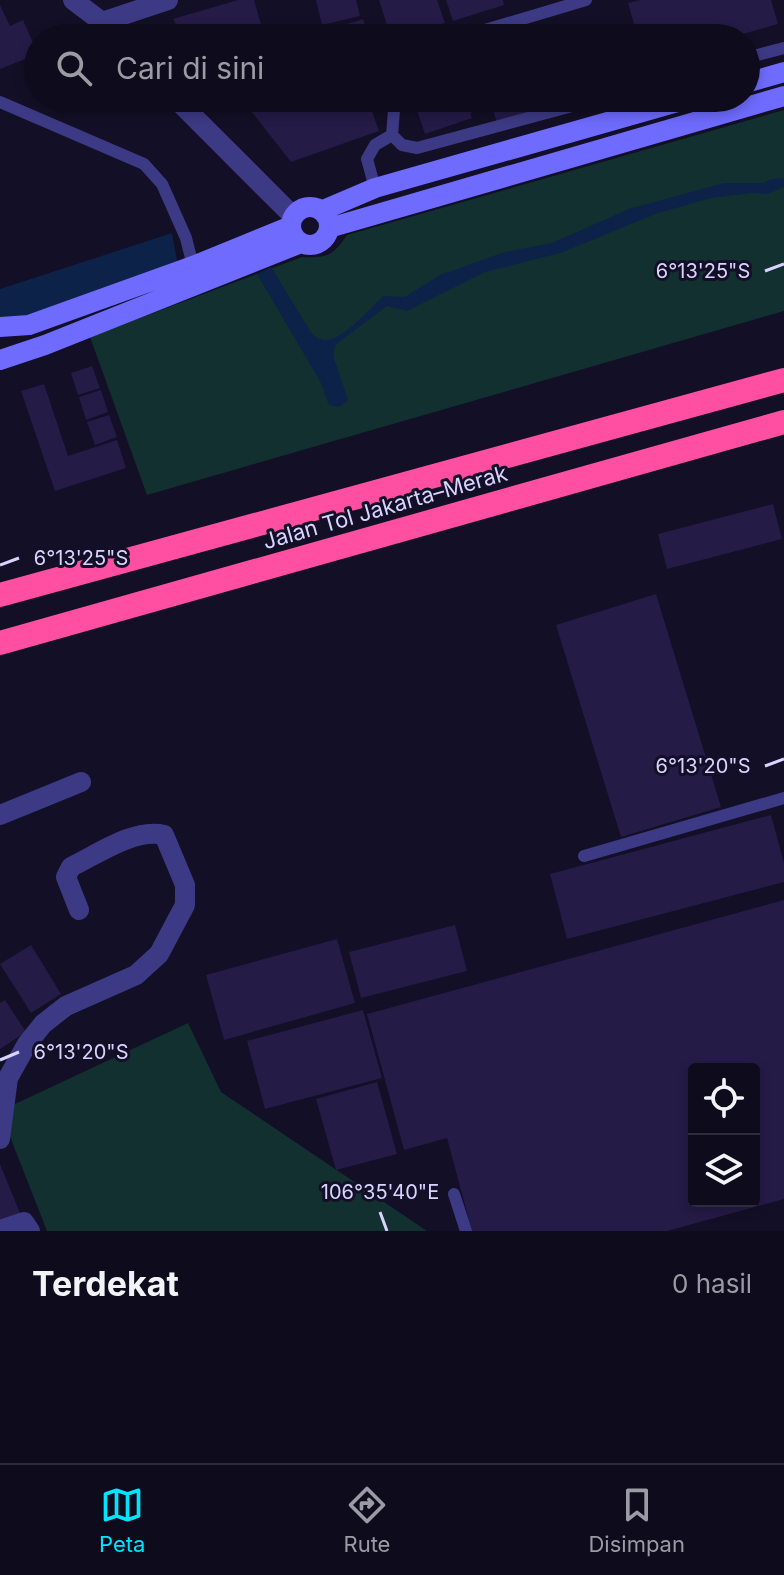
<!DOCTYPE html>
<html lang="id">
<meta charset="utf-8">
<style>
:root{--surface:#0e0b1c;--page:#171425;--text:#f1f3f6;--muted:#9b9ba3;--line:#2e2b3b;--accent:#00e5ff}
body{margin:0;font-family:Inter,sans-serif;background:var(--page);color:var(--text)}
.controls{position:absolute;right:24px;bottom:24px;display:grid;overflow:hidden;border-radius:8px;box-shadow:0 4px 12px #0003}
.controls button{width:72px;height:72px;display:grid;place-items:center;padding:0;border:0;border-bottom:2px solid var(--line);background:var(--surface);color:var(--text);font:40px sans-serif}
.list{margin:0;padding:0;list-style:none}
h2{display:flex;justify-content:space-between;align-items:center;height:104px;margin:0;padding:0 32px;font-size:34px}
h2 small{font-size:26px;font-weight:400;color:var(--muted)}
.icon{flex:none;width:44px;height:44px;fill:none;stroke:currentColor;stroke-width:2;stroke-linecap:round;stroke-linejoin:round}
.map{position:relative;flex:none;width:784px;height:1231px;overflow:hidden}
.search{position:absolute;background:var(--surface);box-shadow:0 4px 12px #0003;left:24px;right:24px;top:24px;height:88px;display:flex;align-items:center;gap:20px;box-sizing:border-box;padding:0 28px;border-radius:44px;color:var(--muted);font-size:30px}
.sheet{height:232px;background:var(--surface)}
nav{display:flex;justify-content:space-around;align-items:center;box-sizing:border-box;height:112px;border-top:2px solid var(--line);background:var(--surface);font-size:22px;color:var(--muted)}
nav a{display:grid;justify-items:center;gap:4px}
nav .on{color:var(--accent)}
.map>svg:first-child{display:block}
.green{fill:#12302f}
.water{fill:#0c2248}
.building{fill:#241b47;fill-rule:evenodd}
.lines{fill:none;stroke-linecap:round;stroke-linejoin:round}
.lane{stroke:#3d3a85;stroke-width:12}
.street{stroke:#3d3a85;stroke-width:20}
.secondary{stroke:#6f6bff;stroke-width:20}
.highway{stroke:#ff4fa3;stroke-width:24}
.ticks{fill:none;stroke:#d9d4ff;stroke-width:3}
.labels{text-anchor:middle;stroke-width:6;stroke-linejoin:round;paint-order:stroke}
.street-label{font-size:22px;fill:#d9d4ff;stroke:#130f26}
.ticks-label{font-size:20px;text-anchor:middle;fill:#d9d4ff;stroke:#130f26;stroke-width:6;stroke-linejoin:round;paint-order:stroke}
</style>
<div class="map">
<svg width="784" height="1231" viewBox="0 0 784 1231">
<rect width="100%" height="100%" fill="#130f26"/>
<!-- green -->
<path class="green" d="M784 110V311L147 495 90 337 302 257C327 258 333 256 347 235Z
M188 1023 221 1092 427 1231H47L0 1111Z"/>
<!-- water -->
<path class="water" d="M784 178V187L767 194 751 193 711 198 658 213 560 253 485 272 407 311 387 306 335 345 333 356 348 400 339 407 329 405 320 381 257 274 271 267 312 334C314 336 321 340 324 340 341 342 371 308 383 296L405 297 440 275 505 252 552 243 629 209 724 183H763L772 179Z
M172 233 177 261 24 317 0 319V289Z"/>
<!-- building -->
<path class="building" d="M238 0H254L265 38H184L173 19Z
M316 0H356L360 16 322 25Z
M379 0H437L445 23 391 38Z
M446 0H503L504 5 453 21Z
M640 0H771L778 24 729 38H638L628 3Z
M0 5 10 26 23 20 38 54 0 69Z
M363 19 369 38H329L327 30Z
M241 98H392L394 104 372 111 379 131 291 162Z
M413 98H571L572 101 497 123 492 107 470 113 472 118 425 134Z
M92 366 100 388 78 395 71 373Z
M44 384 68 456 117 440 126 468 55 491 21 391Z
M101 390 108 412 86 420 79 397Z
M109 415 117 437 95 445 87 422Z
M773 504 782 539 667 569 658 534Z
M656 594 721 807 621 837 556 625Z
M771 815 784 863V882L567 939 550 874Z
M784 900V1199L667 1231H472L447 1138 404 1150 367 1014ZM694 1069H754V1201H694Z
M455 925 467 971 361 998 349 952Z
M337 939 355 1003 224 1040 206 975Z
M31 945 61 994 31 1013 0 964Z
M5 1000 26 1032 0 1049V1003Z
M363 1010 382 1078 265 1109 247 1041Z
M377 1082 397 1154 336 1170 316 1099Z
M0 1164 20 1213 0 1221Z"/>
<g class="lines">
<!-- lane -->
<path class="lane" d="M458 38 586 0
M746 58 784 48
M0 102 144 164 162 184 186 238 193 266
M392 135 402 145 417 148 602 98
M375 188 367 159 375 145 392 135 395 98
M584 856 784 798
M454 1194 466 1231"/>
<!-- street -->
<path class="street" d="M73 0 102 22 168 0
M102 22 116 38
M175 98 293 216
M0 815 81 782
M0 1139 8 1078 27 1044 43 1024 66 1006 136 975 159 954 185 905V885L164 835C134 828 98 854 71 867L66 877 79 910
M0 1230 24 1222 30 1231"/>
<!-- secondary -->
<path class="secondary" d="M746 83 784 72
M291 226a19 19 0 1 1 38 0a19 19 0 1 1-38 0Z
M321 211 375 188 692 98
M329 228 784 96
M0 327 29 325 193 266 291 226
M0 360 45 345 301 243"/>
<!-- highway -->
<path class="highway" d="M0 595 784 380
M0 643 784 422"/>
</g>
<!-- ticks -->
<path class="ticks" d="M765 271 784 264M0 565 19 558M765 766 784 759M0 1060 19 1052M380 1212 387 1231"/>
<g class="labels">
<!-- street labels -->
<g class="street-label">
<text transform="translate(385 507) rotate(-16)" y="8">Jalan Tol Jakarta–Merak</text>
</g>
</g>
<g class="ticks-label">
<text x="703" y="278">6°13'25"S</text>
<text x="81" y="565">6°13'25"S</text>
<text x="703" y="773">6°13'20"S</text>
<text x="81" y="1059">6°13'20"S</text>
<text x="380" y="1199">106°35'40"E</text>
</g>
</svg>
<div class="controls">
<button><svg class="icon" aria-label="locate" viewBox="0 0 24 24"><circle cx="12" cy="12" r="6"/><path d="M12 2v4M12 18v4M2 12h4M18 12h4"/></svg></button>
<button><svg class="icon" aria-label="layers" viewBox="0 0 24 24"><path d="M12 4l9 5-9 5-9-5zM3 14l9 5 9-5"/></svg></button>
</div>
<div class="search"><svg class="icon" aria-label="search" viewBox="0 0 24 24"><circle cx="10" cy="10" r="6"/><path d="M15 15l6 6"/></svg>Cari di sini</div>
</div>
<section class="sheet">
<h2>Terdekat<small>0 hasil</small></h2>
<ul class="list">
</ul>
</section>
<nav>
<a class="on"><svg class="icon" aria-label="map" viewBox="0 0 24 24"><path d="M3 6l6-2 6 2 6-2v14l-6 2-6-2-6 2zM9 4v14M15 6v14"/></svg>Peta</a>
<a><svg class="icon" aria-label="directions" viewBox="0 0 24 24"><path d="M12 3l9 9-9 9-9-9zM9 14v-3h6M13 9l2 2-2 2"/></svg>Rute</a>
<a><svg class="icon" aria-label="saved" viewBox="0 0 24 24"><path d="M7 4h10v16l-5-4-5 4z"/></svg>Disimpan</a>
</nav>
